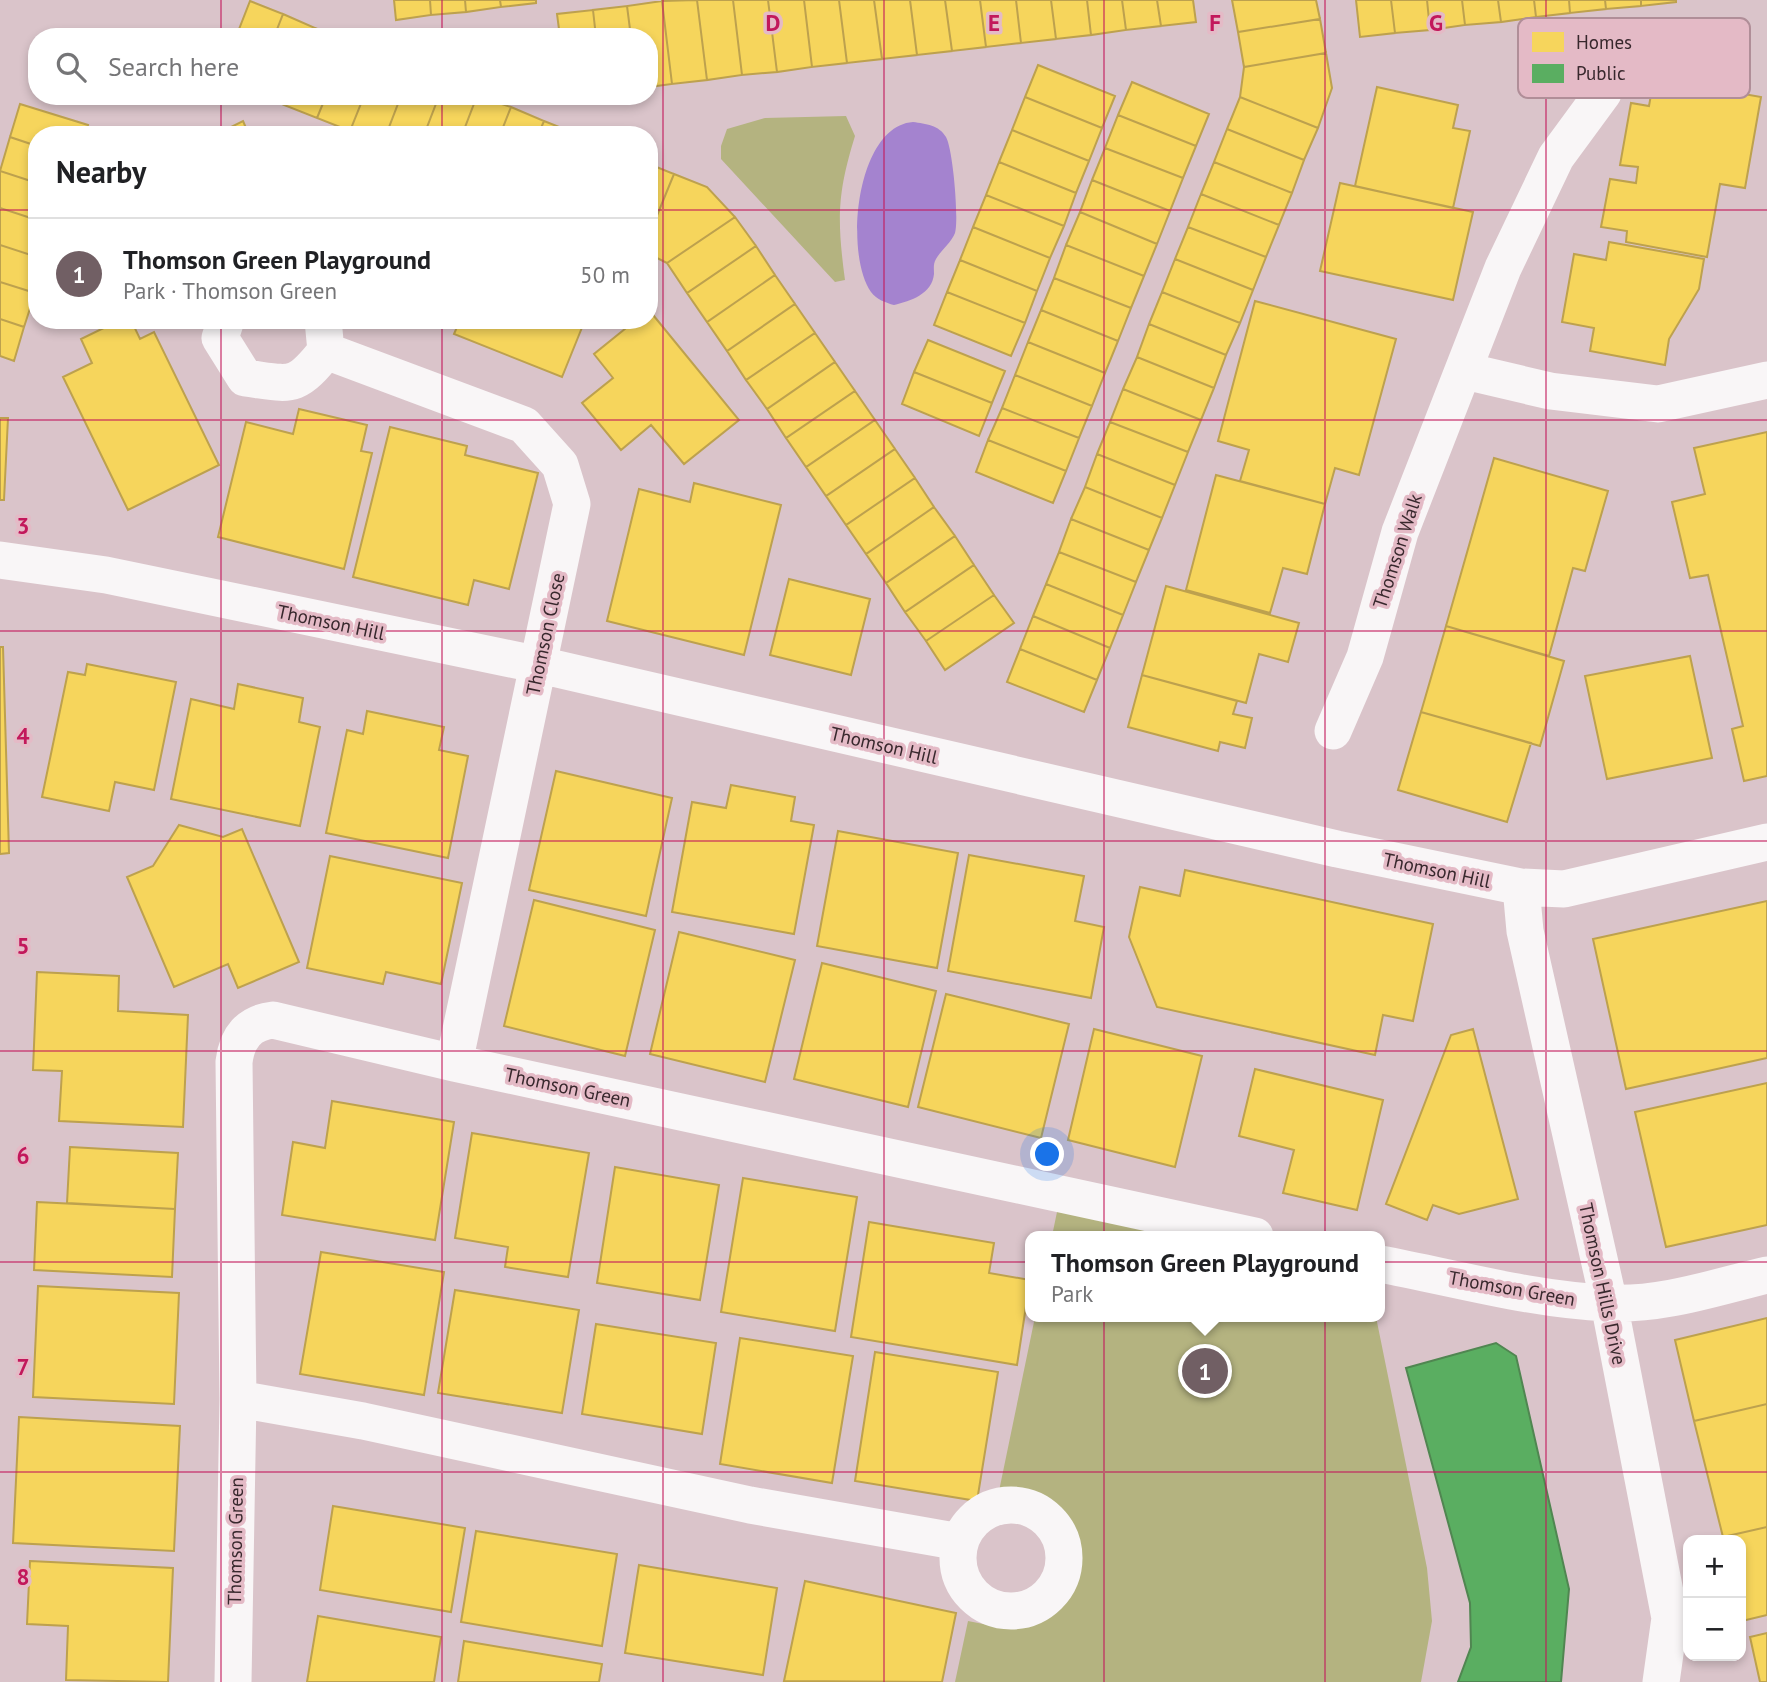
<!DOCTYPE html>
<meta charset="utf-8">
<style>
:root{--surface:#fff;--page:#f2f2f2;--text:#202124;--muted:#757577;--line:#e0e0e0;--accent:#715f64}
body{margin:0;font-family:"PT Sans",sans-serif;background:var(--page);color:var(--text)}
.controls{position:absolute;right:21px;bottom:21px;display:grid;overflow:hidden;border-radius:14px;box-shadow:0 4px 10px #0003}
.controls button{width:63px;height:63px;display:grid;place-items:center;padding:0;border:0;border-bottom:2px solid var(--line);background:var(--surface);color:var(--text);font:35px sans-serif}
.you{position:absolute;left:1048px;top:1155px;width:24px;height:24px;margin:-18px;border:5px solid #fff;border-radius:50%;background:#1a73e8;box-shadow:0 0 0 10px #1a73e833}
.badge{display:grid;place-items:center;width:46px;height:46px;border-radius:50%;background:var(--accent);color:#fff;font-size:23px;font-weight:700}
.pin{position:absolute;translate:-50% -50%;border:4px solid #fff;box-shadow:0 2px 7px #0006}
.popup{position:absolute;left:1025px;top:1231px;width:360px;height:91px;box-sizing:border-box;display:grid;place-content:center;border-radius:14px;background:var(--surface);filter:drop-shadow(0 2px 5px #0005);font-size:23px;white-space:nowrap;color:var(--muted)}
.popup b{font-size:26px;color:var(--text)}
.popup::after{content:'';position:absolute;left:50%;top:100%;margin-left:-14px;border:14px solid transparent;border-top-color:var(--surface)}
.list{margin:0;padding:0;list-style:none}
h2{display:flex;justify-content:space-between;align-items:center;height:91px;margin:0;padding:0 28px;font-size:30px}
h2 small{font-size:23px;font-weight:400;color:var(--muted)}
.list li{display:grid;grid-template-columns:46px 1fr auto;gap:21px;align-items:center;box-sizing:border-box;height:112px;padding:0 28px;border-top:2px solid var(--line)}
.list b{display:block;font-size:26px;white-space:nowrap}
.list p{margin:0;font-size:23px;white-space:nowrap;color:var(--muted)}
.list em{font-size:23px;font-style:normal;color:var(--muted)}
.icon{flex:none;width:38px;height:38px;fill:none;stroke:currentColor;stroke-width:2;stroke-linecap:round;stroke-linejoin:round}
.map{position:relative;flex:none;width:1767px;height:1682px;overflow:hidden}
.search{position:absolute;background:var(--surface);box-shadow:0 4px 10px #0003;left:28px;top:28px;width:630px;height:77px;display:flex;align-items:center;gap:18px;box-sizing:border-box;padding:0 24px;border-radius:28px;color:var(--muted);font-size:26px}
.panel{position:absolute;background:var(--surface);box-shadow:0 4px 10px #0003;left:28px;top:126px;width:630px;height:203px;border-radius:28px}
.map>svg:first-child{display:block}
.green{fill:#b4b380}
.water{fill:#a483cf}
.homes{fill:#f6d55c;stroke:#bda14e;stroke-width:2}
.public{fill:#5aae61;stroke:#508651;stroke-width:2}
.lines{fill:none;stroke-linecap:round;stroke-linejoin:round}
.street{stroke:#f9f6f7;stroke-width:37}
.grid{fill:none;stroke:#c2185b;stroke-width:2;stroke-opacity:0.55}
.labels{text-anchor:middle;stroke-width:7;stroke-linejoin:round;paint-order:stroke}
.street-label{font-size:19px;fill:#38282d;stroke:#e4bac6}
.key{fill:#e4bac6;stroke:#b08e98;stroke-width:2}
.key-label{font-size:19px;fill:#38282d}
.grid-label{font-size:23px;text-anchor:middle;font-weight:bold;fill:#c2185b;stroke:#e4bac6;stroke-width:7;stroke-linejoin:round;paint-order:stroke}
</style>
<div class="map">
<svg width="1767" height="1682" viewBox="0 0 1767 1682">
<rect width="100%" height="100%" fill="#dac4ca"/>
<!-- green -->
<path class="green" d="M846 116 855 136C837 194 837 220 845 280L835 282 721 159V146L727 129 765 118Z
M1062 1188 1288 1236H1052Z
M1035 1317H1376L1427 1568 1432 1621 1421 1682H955L968 1621C985 1624 1004 1629 1022 1626 1078 1615 1106 1536 1052 1503 1037 1494 1017 1493 999 1491Z"/>
<!-- water -->
<path class="water" d="M913 122C926 124 939 125 946 137 953 149 959 220 955 233 951 243 941 250 936 259 933 264 934 269 934 274 932 294 911 301 894 305 886 303 876 299 871 292 844 254 856 126 913 122Z"/>
<!-- homes -->
<path class="homes" d="M394 0H430L431 15 396 20Z
M430 0H465L466 12 431 15Z
M465 0H500L501 7 466 12Z
M500 0H536V3L501 7Z
M697 0 707 80 672 84 662 1Z
M697 0H733L742 75 707 80Z
M733 0H768L777 72 742 75Z
M768 0H804L812 67 777 72Z
M804 0H839L847 63 812 67Z
M839 0H874L882 59 847 63Z
M874 0H910L917 55 882 59Z
M910 0H945L952 51 917 55Z
M945 0H980L986 47 952 51Z
M980 0H1016L1021 43 986 47Z
M1016 0H1051L1056 39 1021 43Z
M1051 0H1087L1091 35 1056 39Z
M1087 0H1122L1126 30 1091 35Z
M1122 0H1157L1161 26 1126 30Z
M1157 0H1193L1196 22 1161 26Z
M1232 0H1316L1320 19 1238 32Z
M1356 0H1391L1395 33 1360 37Z
M1391 0H1427L1430 30 1395 33Z
M1427 0H1462L1465 25 1430 30Z
M1462 0H1498L1501 22 1465 25Z
M1498 0H1534L1536 17 1501 22Z
M1534 0H1569L1570 13 1536 17Z
M1569 0H1605L1606 9 1570 13Z
M1605 0H1641V6L1606 9Z
M1641 0H1676V2L1641 6Z
M250 1 283 14 274 37H236Z
M662 1 672 84 649 87V37H631L627 6Z
M627 6 631 37H596L593 10Z
M593 10 596 37H560L557 14Z
M283 14 315 28 312 37H274Z
M1320 19 1326 53 1244 67 1238 32Z
M315 28 337 37H312Z
M1326 53 1332 88 1318 128 1240 97 1244 67Z
M1038 65 1115 96 1102 128 1025 97Z
M1654 78 1761 97 1745 188 1720 184 1707 257 1626 242 1627 231 1601 227 1610 179 1636 183 1638 167 1620 165 1631 103 1649 106Z
M1132 82 1209 114 1196 146 1118 115Z
M1377 87 1458 105 1453 128 1470 131 1453 208 1355 186Z
M264 96H288L284 105Z
M288 96H326L317 118 284 105Z
M326 96H364L350 131 317 118Z
M364 96H401L386 135H359L350 131Z
M401 96H439L424 135H386Z
M439 96H477L462 135H424Z
M477 96 511 107 500 135H462Z
M1025 97 1102 128 1089 161 1012 130Z
M1240 97 1318 128 1304 160 1227 129Z
M20 104 88 125 85 135H37V146L10 137Z
M511 107 544 121 538 135H500Z
M1118 115 1196 146 1183 178 1105 148Z
M243 121 249 135H215Z
M544 121 577 134 576 135H538Z
M1227 129 1304 160 1292 193 1214 162Z
M1012 130 1089 161 1076 193 999 162Z
M10 137 37 146V183L0 171Z
M1105 148 1183 178 1170 211 1092 180Z
M999 162 1076 193 1064 226 986 195Z
M1214 162 1292 193 1279 225 1201 194Z
M649 164 674 174 649 235Z
M0 171 37 183V220L0 208Z
M674 174 707 187 735 217 667 263 649 254V235Z
M1092 180 1170 211 1157 244 1080 212Z
M1340 183 1473 212 1453 300 1320 271Z
M1201 194 1279 225 1266 257 1188 227Z
M986 195 1064 226 1050 258 973 227Z
M0 208 37 220V257L0 245Z
M1080 212 1157 244 1144 276 1066 245Z
M735 217 756 246 687 293 667 263Z
M973 227 1050 258 1037 291 960 260Z
M1188 227 1266 257 1253 290 1175 259Z
M1609 242 1704 259 1699 289 1669 339 1665 365 1590 351 1594 328 1562 322 1574 254 1606 260Z
M0 245 37 257 35 293 0 282Z
M1066 245 1144 276 1131 308 1054 278Z
M756 246 775 275 707 322 687 293Z
M1175 259 1253 290 1240 323 1162 292Z
M960 260 1037 291 1025 323 947 292Z
M775 275 795 304 727 351 707 322Z
M1054 278 1131 308 1118 341 1041 310Z
M0 282 35 293 24 327 0 319Z
M947 292 1025 323 1011 356 934 325Z
M1162 292 1240 323 1226 355 1149 324Z
M1255 301 1396 339 1359 475 1335 468 1325 504 1240 481 1249 450 1218 441Z
M795 304 815 333 746 380 727 351Z
M649 310 739 420 684 464 651 425 621 450 582 403 613 378 594 354 636 320H649Z
M1041 310 1118 341 1105 373 1028 342Z
M0 319 24 327 14 361 0 356Z
M120 320H131L140 339 154 332 219 465 128 510 63 377 92 363 81 339Z
M460 320H585L562 377 454 334Z
M1149 324 1226 355 1214 388 1137 357Z
M815 333 835 362 767 409 746 380Z
M928 340 1005 371 992 403 914 372Z
M1028 342 1105 373 1092 406 1015 375Z
M1137 357 1214 388 1201 420 1123 389Z
M835 362 855 391 786 438 767 409Z
M914 372 992 403 979 436 902 404Z
M1015 375 1092 406 1079 438 1002 408Z
M1123 389 1201 420 1188 452 1110 422Z
M855 391 875 420 806 467 786 438Z
M1002 408 1079 438 1066 471 988 440Z
M299 409 367 425 361 451 372 453 344 569 218 537 246 422 293 434Z
M0 418H8L4 500H0Z
M875 420 895 449 826 496 806 467Z
M1110 422 1188 452 1175 485 1097 454Z
M390 427 467 446 465 455 538 473 509 589 474 580 468 605 353 577Z
M1767 432V776L1744 781 1732 729 1743 726 1708 575 1690 578 1672 502 1705 494 1694 448Z
M988 440 1066 471 1053 503 976 472Z
M895 449 915 478 846 525 826 496Z
M1097 454 1175 485 1162 518 1085 487Z
M1494 458 1608 491 1585 571 1573 568 1549 656 1446 626Z
M1216 475 1325 504 1307 574 1283 568 1270 613 1186 590Z
M915 478 934 507 866 554 846 525Z
M694 483 781 505 744 655 607 621 639 489 690 502Z
M1085 487 1162 518 1149 550 1071 519Z
M934 507 955 536 886 583 866 554Z
M1071 519 1149 550 1136 582 1059 552Z
M955 536 974 565 905 612 886 583Z
M1059 552 1136 582 1123 615 1046 584Z
M974 565 994 595 926 641 905 612Z
M789 579 870 599 851 675 770 655Z
M1046 584 1123 615 1110 648 1033 616Z
M1166 586 1299 623 1288 662 1259 654 1246 703 1142 675Z
M994 595 1014 623 945 670 926 641Z
M1033 616 1110 648 1097 680 1020 649Z
M1446 626 1564 661 1540 746 1421 712Z
M0 647H3L9 853 0 854Z
M1020 649 1097 680 1084 712 1007 682Z
M1690 656 1712 758 1607 779 1585 676Z
M87 664 176 682 154 790 115 782 109 811 42 797 68 672 85 675Z
M1142 675 1237 701 1233 714 1252 718 1245 748 1220 742 1218 751 1128 727Z
M238 684 303 698 299 722 320 727 300 826 171 799 191 699 234 709Z
M367 711 444 727 439 750 468 756 448 858 326 833 347 730 363 734Z
M1421 712 1531 743 1507 822 1398 790Z
M556 771 672 798 646 916 529 890Z
M731 785 795 797 791 821 814 825 794 934 672 912 692 802 726 808Z
M179 825 223 837 242 829 299 962 238 988 228 964 174 987 127 877 153 866Z
M838 831 958 853 937 968 817 946Z
M969 855 1084 876 1075 921 1104 927 1091 998 948 971Z
M330 856 462 883 441 984 386 972 383 984 307 968Z
M1185 870 1433 924 1413 1021 1383 1015 1375 1055 1157 1007 1129 937 1140 887 1180 896Z
M534 900 655 930 625 1056 504 1026Z
M1767 901V1058L1626 1089 1593 939Z
M679 932 795 960 765 1082 650 1054Z
M822 963 936 991 908 1107 794 1079Z
M37 972 119 976 118 1011 188 1015 183 1127 59 1121 62 1071 33 1070Z
M946 994 1069 1024 1041 1138 918 1107Z
M1094 1029 1202 1056 1175 1167 1068 1140Z
M1473 1029 1518 1199 1459 1214 1433 1205 1427 1220 1386 1204 1451 1035Z
M1255 1069 1383 1100 1357 1210 1283 1193 1294 1150 1239 1136Z
M1767 1083V1225L1666 1247 1635 1112Z
M332 1101 454 1122 435 1240 282 1215 293 1142 325 1148Z
M472 1133 589 1153 568 1277 505 1267 508 1247 455 1238Z
M70 1147 178 1153 175 1209 67 1203Z
M615 1167 719 1185 700 1300 597 1283Z
M743 1178 857 1197 835 1331 721 1312Z
M37 1202 175 1209 172 1277 34 1270Z
M869 1222 994 1243 989 1273 1030 1280 1017 1365 851 1337Z
M321 1252 444 1272 424 1395 300 1374Z
M38 1286 179 1293 174 1404 33 1397Z
M455 1290 579 1310 562 1413 438 1393Z
M1767 1318V1404L1694 1421 1675 1340Z
M596 1324 716 1343 702 1434 582 1414Z
M740 1338 853 1356 832 1483 720 1464Z
M875 1352 998 1372 977 1501 855 1481Z
M1767 1404V1527L1723 1537 1694 1421Z
M19 1417 180 1426 174 1551 13 1543Z
M333 1506 465 1528 451 1612 320 1590Z
M1767 1527V1615L1742 1621 1741 1540H1723V1537Z
M476 1531 617 1554 602 1646 461 1622Z
M30 1561 173 1568 168 1682 66 1680 68 1626 27 1624Z
M639 1565 777 1588 763 1675 625 1653Z
M805 1581 956 1613 942 1682 784 1681Z
M318 1616 441 1637 434 1682H307Z
M1767 1633V1682H1760L1750 1637Z
M464 1641 602 1664 599 1682H458Z"/>
<!-- public -->
<path class="public" d="M1496 1343 1516 1356 1569 1589 1561 1682H1458L1471 1647 1470 1603 1406 1368Z"/>
<g class="lines">
<!-- street -->
<path class="street" d="M226 320 220 338 245 378C292 384 295 390 326 351L323 320
M326 351 524 425 560 465 572 504 454 1063
M1465 371 1550 391 1658 404 1767 380
M0 560 106 575 540 665 1337 849 1521 887 1564 889 1767 842
M1333 731 1365 657 1400 532 1503 268 1556 157 1603 93
M1521 887 1525 931 1609 1303 1670 1618 1661 1682
M1380 1264C1455 1278 1532 1300 1608 1303 1661 1306 1716 1287 1767 1275
M238 1399 363 1421 750 1505 960 1542
M958 1558a53 53 0 1 1 106 0a53 53 0 1 1-106 0Z
M233 1682 238 1399 234 1062C237 1037 249 1023 273 1020L454 1063 1255 1236"/>
</g>
<!-- grid -->
<path class="grid" d="M221 0V37M442 0V37M663 0V1682M884 0V1682M1104 0V1682M1325 0V1682M1546 0V1682M221 96V135M442 96V135M0 210H37M649 210H1767M221 320V1682M442 320V1682M0 420H1767M0 631H1767M0 841H1767M0 1051H1767M0 1262H1767M0 1472H1767"/>
<g class="labels">
<!-- street labels -->
<g class="street-label">
<text transform="translate(1397 551) rotate(-72)" y="7">Thomson Walk</text>
<text transform="translate(331 622) rotate(12)" y="7">Thomson Hill</text>
<text transform="translate(545 634) rotate(-78)" y="7">Thomson Close</text>
<text transform="translate(884 745) rotate(13)" y="7">Thomson Hill</text>
<text transform="translate(1437 870) rotate(12)" y="7">Thomson Hill</text>
<text transform="translate(568 1087) rotate(12)" y="7">Thomson Green</text>
<text transform="translate(1603 1284) rotate(78)" y="7">Thomson Hills Drive</text>
<text transform="translate(1512 1288) rotate(10)" y="7">Thomson Green</text>
<text transform="translate(235 1541) rotate(-89)" y="7">Thomson Green</text>
</g>
</g>
<!-- legend -->
<rect x="1518" y="18" width="232" height="80" rx="10" class="key"/>
<rect x="1532" y="32" width="32" height="20" fill="#f6d55c"/>
<rect x="1532" y="64" width="32" height="19" fill="#5aae61"/>
<g class="key-label">
<text x="1576" y="49">Homes</text>
<text x="1576" y="80">Public</text>
</g>
<g class="grid-label">
<text x="773" y="31">D</text>
<text x="994" y="31">E</text>
<text x="1215" y="31">F</text>
<text x="1436" y="31">G</text>
<text x="23" y="534">3</text>
<text x="23" y="744">4</text>
<text x="23" y="954">5</text>
<text x="23" y="1164">6</text>
<text x="23" y="1375">7</text>
<text x="23" y="1585">8</text>
</g>
</svg>
<div class="controls">
<button>+</button>
<button>−</button>
</div>
<div class="you"></div>
<div class="pin badge" style="left:1205px;top:1371px">1</div>
<div class="popup"><b>Thomson Green Playground</b>Park</div>
<div class="search"><svg class="icon" aria-label="search" viewBox="0 0 24 24"><circle cx="10" cy="10" r="6"/><path d="M15 15l6 6"/></svg>Search here</div>
<section class="panel">
<h2>Nearby<small></small></h2>
<ul class="list">
<li><span class="badge">1</span><div><b>Thomson Green Playground</b><p>Park · Thomson Green</p></div><em>50 m</em></li>
</ul>
</section>
</div>
